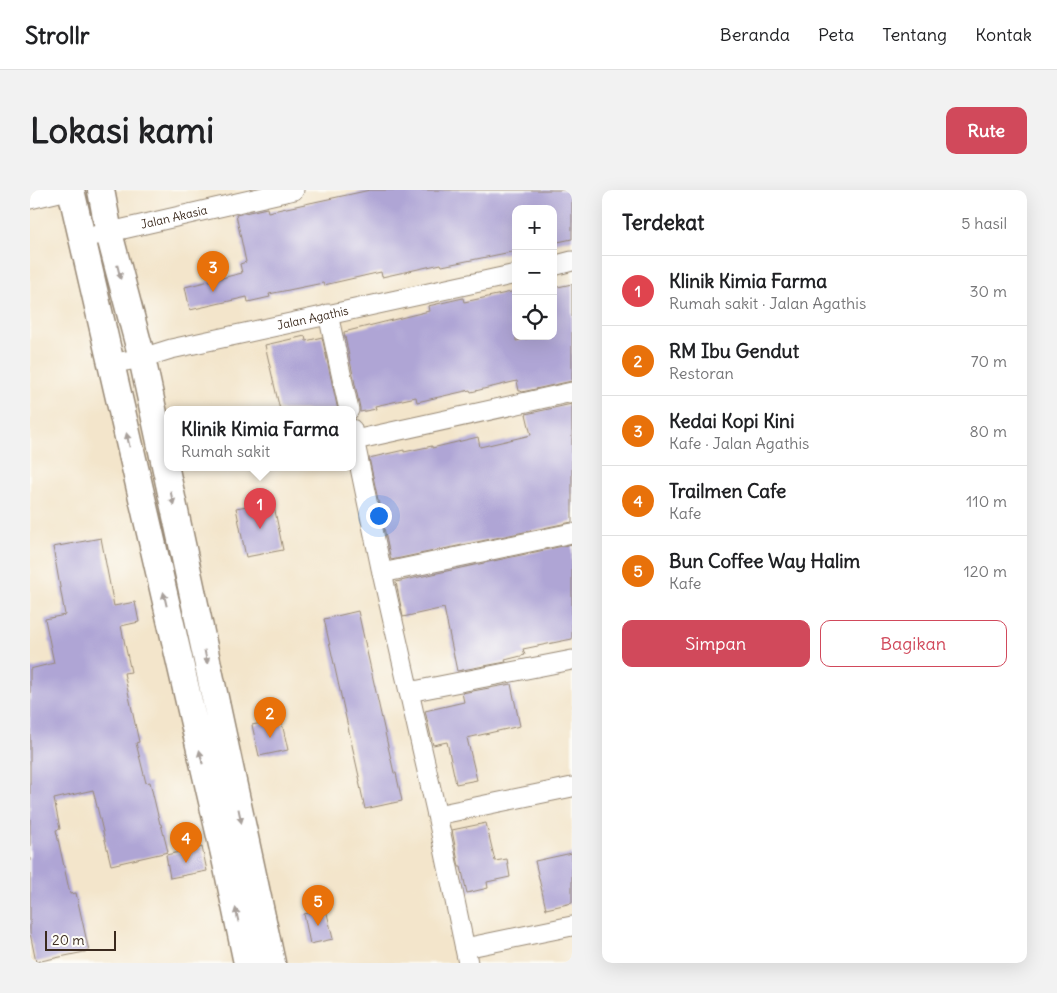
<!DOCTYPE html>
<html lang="id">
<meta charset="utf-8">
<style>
:root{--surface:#fff;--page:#f2f2f2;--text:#202124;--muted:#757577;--line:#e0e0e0;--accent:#d1495b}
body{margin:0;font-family:Delius,sans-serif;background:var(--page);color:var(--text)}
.controls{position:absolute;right:15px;top:15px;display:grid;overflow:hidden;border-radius:10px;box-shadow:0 5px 20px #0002}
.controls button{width:45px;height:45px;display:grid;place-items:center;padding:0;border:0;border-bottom:1px solid var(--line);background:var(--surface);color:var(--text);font:25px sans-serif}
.scale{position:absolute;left:15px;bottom:12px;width:71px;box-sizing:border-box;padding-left:5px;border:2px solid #3b2a1e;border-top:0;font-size:14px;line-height:18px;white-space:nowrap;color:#3b2a1e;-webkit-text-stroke:4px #fdfcf7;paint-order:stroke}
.you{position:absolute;left:348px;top:325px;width:18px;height:18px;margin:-12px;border:4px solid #fff;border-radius:50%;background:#1a73e8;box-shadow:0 0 0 8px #1a73e833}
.badge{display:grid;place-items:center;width:32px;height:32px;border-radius:50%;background:var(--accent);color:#fff;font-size:16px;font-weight:700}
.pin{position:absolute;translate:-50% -41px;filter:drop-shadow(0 1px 2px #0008)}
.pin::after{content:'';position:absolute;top:26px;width:18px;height:15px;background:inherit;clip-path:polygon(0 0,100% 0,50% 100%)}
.popup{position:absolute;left:134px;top:216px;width:192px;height:65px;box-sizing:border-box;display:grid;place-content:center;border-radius:10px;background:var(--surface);filter:drop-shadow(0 1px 4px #0005);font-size:16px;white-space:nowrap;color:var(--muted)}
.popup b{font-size:19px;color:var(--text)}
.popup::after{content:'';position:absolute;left:50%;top:100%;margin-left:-10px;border:10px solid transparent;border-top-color:var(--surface)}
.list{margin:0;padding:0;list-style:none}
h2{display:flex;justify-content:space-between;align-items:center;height:65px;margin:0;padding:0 20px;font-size:21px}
h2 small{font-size:16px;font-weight:400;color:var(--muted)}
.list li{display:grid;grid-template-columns:32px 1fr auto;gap:15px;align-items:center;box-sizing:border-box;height:70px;padding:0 20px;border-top:1px solid var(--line)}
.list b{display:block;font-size:19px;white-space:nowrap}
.list p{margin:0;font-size:16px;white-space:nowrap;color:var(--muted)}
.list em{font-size:16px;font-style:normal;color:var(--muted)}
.actions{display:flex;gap:10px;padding:15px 20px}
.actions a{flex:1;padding:11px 0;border:1px solid var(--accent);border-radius:10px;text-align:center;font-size:18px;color:var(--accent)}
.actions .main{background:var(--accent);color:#fff}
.icon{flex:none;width:28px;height:28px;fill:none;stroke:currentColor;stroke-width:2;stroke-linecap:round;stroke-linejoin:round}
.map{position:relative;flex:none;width:542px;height:773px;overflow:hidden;border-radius:10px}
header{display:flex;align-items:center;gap:30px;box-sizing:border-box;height:70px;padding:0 25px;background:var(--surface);border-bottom:1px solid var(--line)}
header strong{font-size:24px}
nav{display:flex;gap:28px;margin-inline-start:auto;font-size:18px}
.intro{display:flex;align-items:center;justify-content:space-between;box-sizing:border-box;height:120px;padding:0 30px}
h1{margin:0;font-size:35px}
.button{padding:12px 22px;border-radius:10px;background:var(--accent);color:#fff;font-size:18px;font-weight:700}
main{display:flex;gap:30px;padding:0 30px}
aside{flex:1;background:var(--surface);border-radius:10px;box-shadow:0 5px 20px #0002}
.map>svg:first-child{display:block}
.building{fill:#afa5d5}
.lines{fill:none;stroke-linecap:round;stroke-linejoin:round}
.street-casing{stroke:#978874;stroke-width:21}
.secondary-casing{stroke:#978874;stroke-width:29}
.street{stroke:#fff;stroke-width:19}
.secondary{stroke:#fff;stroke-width:26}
.oneway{fill:#a79f9a}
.labels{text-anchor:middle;stroke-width:4;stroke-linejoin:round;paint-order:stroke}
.street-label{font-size:12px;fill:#3b2a1e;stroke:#fdfcf7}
</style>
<header>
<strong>Strollr</strong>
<nav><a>Beranda</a><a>Peta</a><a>Tentang</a><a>Kontak</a></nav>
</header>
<div class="intro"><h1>Lokasi kami</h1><a class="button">Rute</a></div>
<main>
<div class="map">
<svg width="542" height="773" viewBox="0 0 542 773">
<rect width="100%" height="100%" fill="#fdfcf7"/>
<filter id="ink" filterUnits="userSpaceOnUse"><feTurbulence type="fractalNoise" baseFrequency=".02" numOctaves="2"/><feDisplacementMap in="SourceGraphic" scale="10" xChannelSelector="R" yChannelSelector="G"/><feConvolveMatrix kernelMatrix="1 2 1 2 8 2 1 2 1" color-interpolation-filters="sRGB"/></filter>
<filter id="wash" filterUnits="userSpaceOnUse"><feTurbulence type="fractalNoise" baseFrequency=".0096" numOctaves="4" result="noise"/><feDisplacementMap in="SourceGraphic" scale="20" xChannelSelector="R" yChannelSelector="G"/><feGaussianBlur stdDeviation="1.12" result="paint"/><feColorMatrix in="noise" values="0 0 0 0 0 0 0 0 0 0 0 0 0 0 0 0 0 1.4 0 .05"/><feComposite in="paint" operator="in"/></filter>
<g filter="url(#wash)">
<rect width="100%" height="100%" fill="#f3e5cb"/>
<g id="blocks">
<!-- building -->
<path class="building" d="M340 0H542V49L523 53V19H486V61L412 76 411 74 352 87 351 82 294 95 293 93 239 104 240 107 218 112 217 107 160 120 155 97 212 83 210 74 216 72 206 25 237 18 238 22Z
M542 94V191L492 202 491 201H489L487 191 441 202 440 200 387 212 386 207 345 216 346 219 330 222V218L314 142 399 121 398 116 433 108 434 112 486 101V151L510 146H523V98Z
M275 146 276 151 292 147 308 220H250L235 155Z
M542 214V332L361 370 339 268 374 260V262L402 256V258L448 247 450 257 501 245 496 224Z
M243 311 253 360 216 367 206 318Z
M71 348 84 416 105 412 109 432 91 436 101 482 94 483 109 552 106 553 116 593 120 592 130 634H131L138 662 81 675 63 600 24 609 30 639 26 640 40 704 46 703 59 761 6 772 0 743V479L24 473 15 429 35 425 23 357Z
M542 354V449L493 459 495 465 475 470 476 472 427 481 414 418 373 427 366 392Z
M328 421 364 583H366L372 611 335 619 329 591H330L294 429Z
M481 494 490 536 437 548 447 590 426 594 417 552 403 555 395 521 434 512 432 503Z
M251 529 258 560 229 566 222 535Z
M456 633 465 671 477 669 480 687 457 692 458 698 437 703 431 677H429L422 640Z
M172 657 177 681 140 688 136 665Z
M542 663V713L516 719 505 671Z
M296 719 303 749 280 754 274 724Z"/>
</g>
</g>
<g filter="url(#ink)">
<use href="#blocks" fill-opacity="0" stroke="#978874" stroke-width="1"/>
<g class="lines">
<!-- street casing -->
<g class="street-casing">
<g id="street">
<path d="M0 9 38 0"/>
<path id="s1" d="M67 45 264 0"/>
<path d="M523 76 542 71"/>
<path d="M298 124 319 220"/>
<path id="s2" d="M80 174 112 168 141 159 486 84"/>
<path d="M322 239 352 383 407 625 438 773"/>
<path d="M325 250 542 202"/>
<path d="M352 383 542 343"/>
<path d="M379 502 542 470"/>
<path d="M407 625 542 597"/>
<path d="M435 758 542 736"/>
</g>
</g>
<!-- secondary casing -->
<g class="secondary-casing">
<path id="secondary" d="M41 0 195 668 217 773
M71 0 79 43 112 168 242 773"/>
</g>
<!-- street -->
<use href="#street" class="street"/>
<!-- secondary -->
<use href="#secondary" class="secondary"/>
</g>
<!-- one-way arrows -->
<defs><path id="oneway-solid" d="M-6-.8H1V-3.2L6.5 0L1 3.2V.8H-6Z" transform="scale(1.25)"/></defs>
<g class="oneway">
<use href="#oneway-solid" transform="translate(89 82) rotate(76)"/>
<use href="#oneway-solid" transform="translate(98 250) rotate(-103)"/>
<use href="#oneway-solid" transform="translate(142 308) rotate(78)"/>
<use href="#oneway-solid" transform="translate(135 409) rotate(-103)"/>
<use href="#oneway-solid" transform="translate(176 467) rotate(78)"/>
<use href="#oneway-solid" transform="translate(171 567) rotate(-103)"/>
<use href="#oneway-solid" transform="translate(210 626) rotate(78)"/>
<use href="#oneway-solid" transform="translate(207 725) rotate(-102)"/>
</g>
</g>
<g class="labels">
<!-- street labels -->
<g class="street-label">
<text dy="4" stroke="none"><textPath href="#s1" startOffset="79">Jalan Akasia</textPath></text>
<text dy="4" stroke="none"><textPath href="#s2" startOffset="208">Jalan Agathis</textPath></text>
</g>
</g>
</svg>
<div class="controls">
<button>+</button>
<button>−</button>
<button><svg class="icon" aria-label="locate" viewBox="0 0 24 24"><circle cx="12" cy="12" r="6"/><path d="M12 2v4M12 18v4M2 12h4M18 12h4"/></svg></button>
</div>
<div class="scale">20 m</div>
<div class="you"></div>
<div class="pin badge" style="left:230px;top:339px;background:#e0444e">1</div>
<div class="popup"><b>Klinik Kimia Farma</b>Rumah sakit</div>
<div class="pin badge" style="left:240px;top:548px;background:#e8710a">2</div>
<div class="pin badge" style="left:183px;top:102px;background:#e8710a">3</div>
<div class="pin badge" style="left:156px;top:673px;background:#e8710a">4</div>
<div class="pin badge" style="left:288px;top:736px;background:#e8710a">5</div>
</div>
<aside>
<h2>Terdekat<small>5 hasil</small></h2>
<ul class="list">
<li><span class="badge" style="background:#e0444e">1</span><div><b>Klinik Kimia Farma</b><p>Rumah sakit · Jalan Agathis</p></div><em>30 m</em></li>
<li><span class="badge" style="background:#e8710a">2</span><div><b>RM Ibu Gendut</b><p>Restoran</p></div><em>70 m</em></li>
<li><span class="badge" style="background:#e8710a">3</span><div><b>Kedai Kopi Kini</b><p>Kafe · Jalan Agathis</p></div><em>80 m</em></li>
<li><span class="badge" style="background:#e8710a">4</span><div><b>Trailmen Cafe</b><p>Kafe</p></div><em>110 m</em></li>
<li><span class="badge" style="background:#e8710a">5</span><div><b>Bun Coffee Way Halim</b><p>Kafe</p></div><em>120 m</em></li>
</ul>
<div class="actions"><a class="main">Simpan</a><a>Bagikan</a></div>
</aside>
</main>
